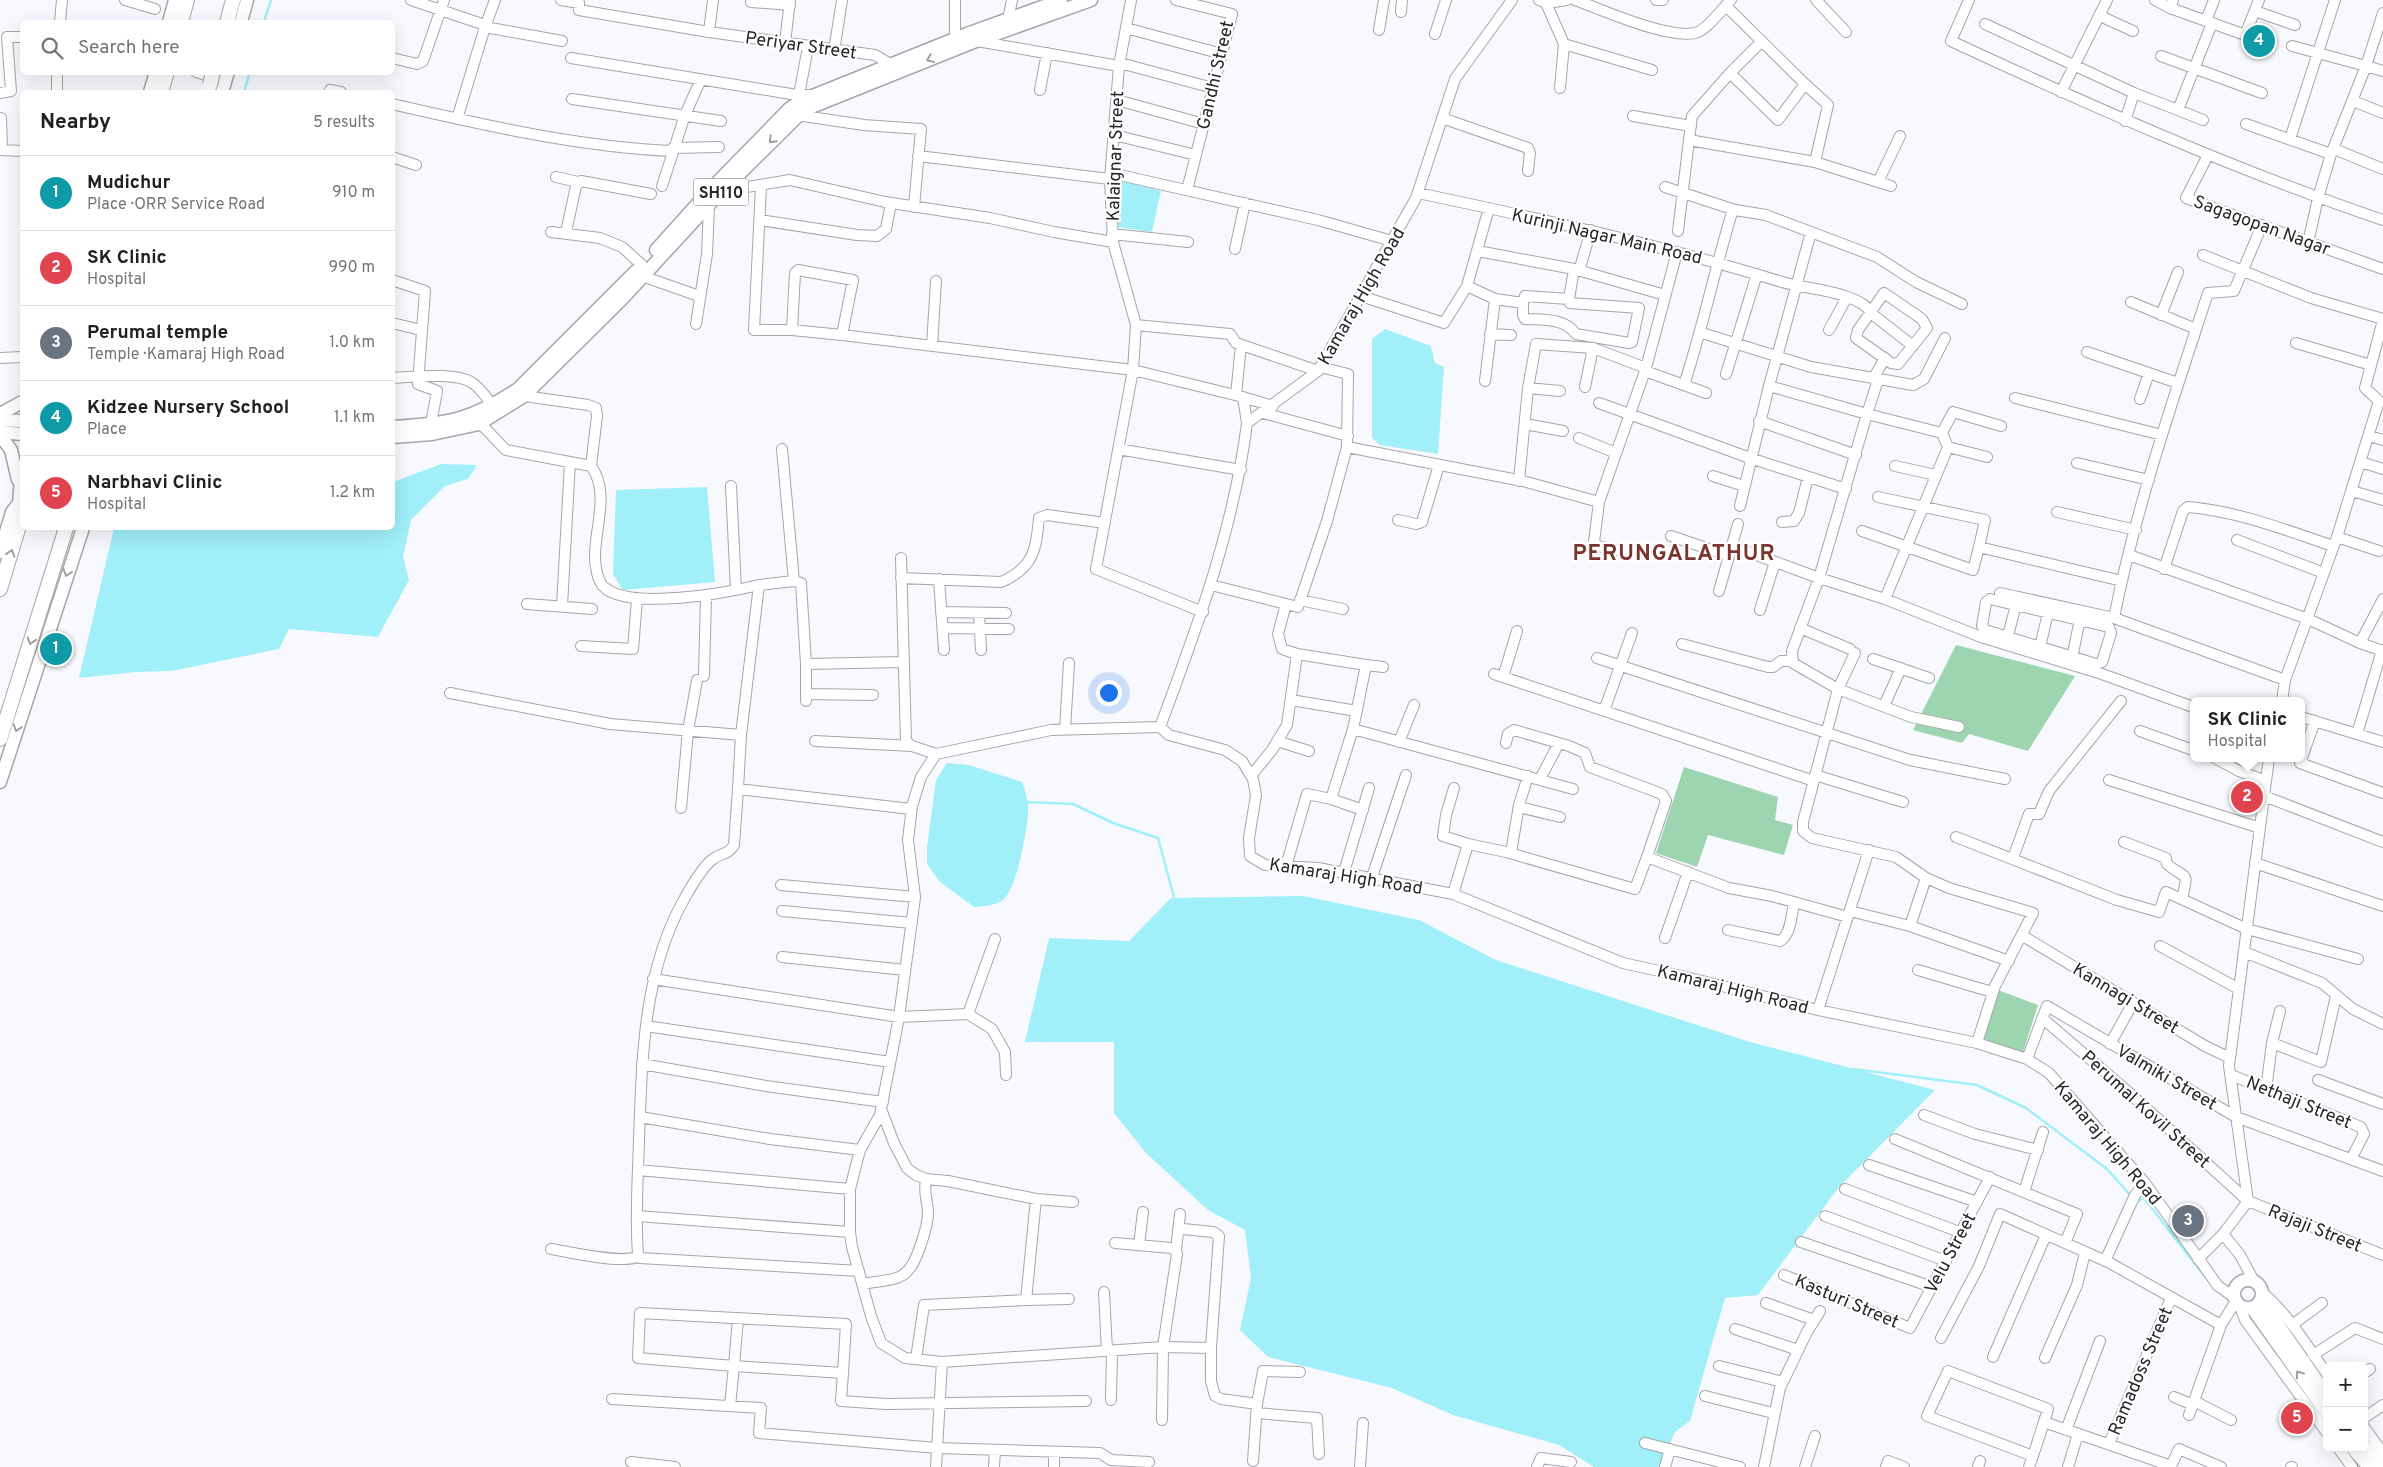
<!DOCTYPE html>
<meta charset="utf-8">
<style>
:root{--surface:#fff;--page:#f6f6f6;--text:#202124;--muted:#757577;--line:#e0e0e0;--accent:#2563eb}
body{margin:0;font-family:Overpass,sans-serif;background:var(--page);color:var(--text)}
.controls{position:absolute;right:15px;bottom:15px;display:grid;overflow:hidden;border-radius:8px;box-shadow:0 5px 20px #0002}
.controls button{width:45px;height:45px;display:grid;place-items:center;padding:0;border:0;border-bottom:1px solid var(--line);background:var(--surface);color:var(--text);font:25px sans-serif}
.you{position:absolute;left:1108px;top:692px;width:18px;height:18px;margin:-12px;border:4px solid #fff;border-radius:50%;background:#1a73e8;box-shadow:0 0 0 8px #1a73e833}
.badge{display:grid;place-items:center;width:32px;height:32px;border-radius:50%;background:var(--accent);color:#fff;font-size:16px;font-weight:700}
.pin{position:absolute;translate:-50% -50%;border:2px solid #fff;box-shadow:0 1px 5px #0006}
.popup{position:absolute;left:2190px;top:697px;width:115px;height:65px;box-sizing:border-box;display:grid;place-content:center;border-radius:8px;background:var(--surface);filter:drop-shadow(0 1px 4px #0005);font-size:16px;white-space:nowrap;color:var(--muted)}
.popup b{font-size:19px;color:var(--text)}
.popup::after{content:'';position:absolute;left:50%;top:100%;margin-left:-10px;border:10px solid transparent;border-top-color:var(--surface)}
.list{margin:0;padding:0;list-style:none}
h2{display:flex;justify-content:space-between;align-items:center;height:65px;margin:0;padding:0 20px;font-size:21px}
h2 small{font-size:16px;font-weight:400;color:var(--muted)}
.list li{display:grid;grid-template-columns:32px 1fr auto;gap:15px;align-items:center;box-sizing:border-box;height:75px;padding:0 20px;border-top:1px solid var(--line)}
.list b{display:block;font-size:19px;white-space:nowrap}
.list p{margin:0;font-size:16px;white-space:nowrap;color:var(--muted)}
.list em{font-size:16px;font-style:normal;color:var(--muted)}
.icon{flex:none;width:28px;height:28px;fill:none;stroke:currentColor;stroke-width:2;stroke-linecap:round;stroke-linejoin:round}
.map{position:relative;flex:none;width:2383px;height:1467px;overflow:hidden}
.search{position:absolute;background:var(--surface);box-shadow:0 5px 20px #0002;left:20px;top:20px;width:375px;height:55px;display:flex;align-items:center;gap:12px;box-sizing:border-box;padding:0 18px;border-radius:8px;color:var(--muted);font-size:19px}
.panel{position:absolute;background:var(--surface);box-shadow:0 5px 20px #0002;left:20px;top:90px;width:375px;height:440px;border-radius:8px}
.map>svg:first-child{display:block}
.green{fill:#9dd5b1}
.water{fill:#a0eff9}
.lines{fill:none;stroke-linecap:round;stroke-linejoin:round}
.stream{stroke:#a0eff9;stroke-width:2.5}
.minor-casing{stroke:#a5a6ab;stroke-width:12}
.major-casing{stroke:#a5a6ab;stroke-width:15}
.highway-casing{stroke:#a5a6ab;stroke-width:16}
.minor{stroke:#fff;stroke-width:10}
.major{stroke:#fff;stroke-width:12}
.highway{stroke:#fff;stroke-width:14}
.highway-bridge-casing{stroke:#a5a6ab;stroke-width:16;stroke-linecap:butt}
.highway-bridge{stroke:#fff;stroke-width:14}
.oneway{stroke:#9e9e9f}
.labels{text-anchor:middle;stroke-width:4.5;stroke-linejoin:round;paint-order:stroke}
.shield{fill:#fff;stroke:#686869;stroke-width:1}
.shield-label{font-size:16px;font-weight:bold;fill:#272729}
.street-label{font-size:18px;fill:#272729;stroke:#fff}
.district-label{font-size:22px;font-weight:bold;letter-spacing:1px;fill:#7b352e;stroke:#fff}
</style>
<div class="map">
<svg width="2383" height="1467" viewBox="0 0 2383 1467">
<rect width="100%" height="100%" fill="#f8f9fe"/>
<!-- green -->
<path class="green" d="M1956 645 2075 676 2028 751 1969 734 1962 743 1913 730Z
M1684 767 1778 797 1775 820 1793 825 1784 855 1708 835 1697 867 1656 853Z
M1998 990 2038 1005 2022 1055 1982 1043Z"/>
<!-- water -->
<path class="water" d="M1122 181 1161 191 1152 232 1118 227Z
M1385 329 1431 346 1435 363 1444 367 1438 454 1380 445 1372 438V339Z
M441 464 477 465 468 479 445 486 411 520 403 557 409 580 378 637 289 629 279 649 171 671 136 672 79 678 114 528H392L393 482Z
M707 487 715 582 623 590 613 574 616 490Z
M947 763 969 765 1022 782C1026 793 1029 803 1028 815 1026 835 1017 886 1004 899 997 906 983 906 974 907L940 882 927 864V847L936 780Z
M1303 896 1419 920 1496 960 1750 1042 1935 1090 1839 1187 1758 1295 1725 1298 1690 1421 1675 1432 1659 1467H1594L1559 1445 1453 1415 1392 1388 1268 1357 1240 1330 1251 1278 1245 1230 1208 1210 1146 1153 1114 1113V1042H1025L1049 938 1129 941 1171 898Z"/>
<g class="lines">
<!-- stream -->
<path class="stream" d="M264 22 271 0
M244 92 250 72
M1025 802 1073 804 1113 823 1158 838 1175 901
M1853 1069 1977 1085 2026 1108 2107 1169 2131 1196
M2136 1202 2144 1198 2202 1273 2203 1272
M2262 1334 2273 1348"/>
<!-- minor casing -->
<g class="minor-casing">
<path id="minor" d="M125 0 155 9
M411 0 482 24 485 27 457 119
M495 0 485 27 562 41
M561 0 579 3V10L709 32 875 55 890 64
M1131 0 1119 66 1110 179 1113 242 1136 325 1133 370 1096 569 1203 612
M1176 0 1232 14 1187 190
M1512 0 1455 79 1416 198 1318 371 1247 423C1234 528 1197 628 1160 727L1169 735 1225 750 1242 761 1253 779 1256 795 1249 838 1250 856 1265 865 1318 868 1453 894 1623 963 1686 977 1818 1010 1977 1043 2027 1059 2049 1073 2145 1183 2218 1286 2234 1297
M1539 0 1546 3 1564 44 1652 70
M1575 0C1601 9 1673 42 1698 32 1707 29 1723 8 1731 0
M1656 0H1663
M1816 0 1846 32
M1969 0 1951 41C2093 107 2235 170 2383 220
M2155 0 2170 8
M751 2 790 5
M1546 3 1567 0
M1726 6 1805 84 1778 120 1730 73 1692 116 1689 140 1815 162 1891 186
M2255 11 2295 25
M1401 12 1402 0
M2383 13 2366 66 2383 71
M2100 16 2133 31
M1008 20 1012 0
M2206 21 2214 0
M60 22 62 0
M2212 23 2245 35 2259 0
M1985 24 2134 93
M1126 28 1222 54
M1379 30 1384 0
M709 32 713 0
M1435 34 1446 0
M955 39V0
M977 41 1119 66
M785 43 790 0
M2292 46 2366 66 2331 154 2318 198 2308 243
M834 51 842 0
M2161 56 2262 93
M392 58 417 64 423 61 444 0
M571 58 791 94 812 95
M1120 63 1213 88
M196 72 216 78
M1730 73 1762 41
M1805 84 1828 105 1815 162
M1560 88 1564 44
M1040 90 1047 53
M57 92V72
M329 92 330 90 341 92
M2061 92 2107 0
M0 93 11 91 7 37H22
M799 95 808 47
M572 99 721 121
M1117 100 1204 124
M2353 101 2383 113
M392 104C484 125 578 147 672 151
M2178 110 2203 120
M797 115 864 125 921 129 914 207
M1633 116 1691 126
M1 118 2 149
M1442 118 1528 148 1530 153 1528 171
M2125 121 2134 93 2178 110 2212 23 2170 8 2173 0
M2246 124 2331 154
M1114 135 1196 155
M2290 139 2335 0
M673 148 719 147
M2334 149 2383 169
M0 150 22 151
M2208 155 2186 198 2383 269
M918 156 1110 179
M392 157 416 165
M1111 173 1318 220 1392 241
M556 177 578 182
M1878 182 1900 136
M662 186 685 115 701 79
M761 186 754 330H792L842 335 1133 370 1239 396 1273 406
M1665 187 1735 210 1766 215 1877 257 1916 282 1962 304
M722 191 790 180 885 202 990 218 1054 232 1113 242
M1418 193C1541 219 1662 245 1782 282 1803 288 1827 289 1848 297 1858 301 1867 305 1872 314L1913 346
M760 220 857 235 877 236 886 229 891 203
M1678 231 1689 140
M551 232 600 238 622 247 642 265
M566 232 576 186 581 181 651 194
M1112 234 1188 242
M1235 249 1245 203
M1478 251 1574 269 1665 295
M2203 255 2311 298 2383 319
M1579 271 1591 230
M642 276 699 296
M392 280 425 291 418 384 437 391 431 424
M1467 286 1495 299 1485 381
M1884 293 1922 319 1927 328 1898 364 1891 363 1856 338 1858 330Z
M1361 296 1444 323 1467 286 1489 208
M1495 299 1523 303V315L1525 319C1545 320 1564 318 1576 334L1629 343 1632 342 1639 308 1570 303 1569 299 1574 269
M2131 302 2196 329
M1523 303 1525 296 1569 299
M2161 315 2178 272
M392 323 421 330
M696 324 707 254 709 205
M1136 325 1230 334 1236 343 1318 371
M792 330 795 273 798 270 853 280 842 335
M1829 330 1847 297
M1702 333 1811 367 1913 385 1924 379 1945 338
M1490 334 1511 335
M2296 343 2371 365
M932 346 936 281
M2087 352 2178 383
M0 358 22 357
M1645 371 1684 385C1703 327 1715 268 1733 209
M1726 374 1757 274
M392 378C412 377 455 372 471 382 480 387 486 397 492 405
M1873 379 1885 358
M1878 380 1867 414 1942 433
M1684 385 1706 393
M1769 386 1867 414 1819 578 1792 651 1793 663 1838 689 1855 653
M1585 387 1593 348
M1528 388 1560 391
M1236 395 1241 345
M524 396 588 405 596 408 597 416 591 466
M1243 397 1247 423
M2015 398 2162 435
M2140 399 2149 373
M1599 403 1750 458 1846 489
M1263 413 1348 436
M476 419 506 450 591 466C610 492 595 526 595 556 595 565 597 582 605 588 632 610 726 593 759 585L741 735 738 789 911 809
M1759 421 1856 455
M1525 424 1563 431
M1942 433 1953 412 2001 426
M2369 436 2383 440
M1579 438 1616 453
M1347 447 1523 481 1599 502
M1948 447 1987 457
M1118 449 1241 470
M2361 462 2383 469
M2077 463 2149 480
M1895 466 1936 475
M1713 476 1744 486
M1519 481 1528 388 1536 344 1593 348 1646 368
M731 486 736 590
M2352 491 2383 500
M1878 497 1985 520 1979 547 2122 581
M1740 506 1769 386 1811 232
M2057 512 2136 530
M1398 520 1416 524 1422 522 1439 465
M1782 522 1794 521 1799 513 1808 477
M1862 531 1973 570 1979 547
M1671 536 1729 556 1738 524
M2337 537 2379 551
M2237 540 2324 573
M1732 546 1819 578 1885 599 1981 637 2102 674 2193 707
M1617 550 1598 546 1594 542 1599 502 1646 368 1677 252
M2129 555 2308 619 2360 643 2383 651
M901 558 906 741 912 746 936 754
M2164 569 2183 511 2188 507C2237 511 2286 530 2333 546
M901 578 1001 582C1034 568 1036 549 1039 518L1047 515 1105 523
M939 579 944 650
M794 581 801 583 806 664V701
M759 585 794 581 782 449
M1211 585 1298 607 1327 521 1347 447 1348 374 1320 367
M1719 591 1729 556
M2000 593 2114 618 2285 680
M1885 599 1948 447 1942 433
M1990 599 2109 627 2111 633 2102 662 2096 664 1985 630 1982 626 1986 602Z
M1300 600 1343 609
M527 604 592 609
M562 606 570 462
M1760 610 1775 562
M941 612 1006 613
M979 613 981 650
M2114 618C2136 507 2173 400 2208 293L2234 291 2262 225
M943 628 1009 629
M1800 628 1850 649
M2006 643 2016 605
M2360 643 2383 599
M1682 644 1768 667H1773L1781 661H1789L1792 656
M581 646 633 649 637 599
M2040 647 2048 613
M1297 654 1366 665 1353 729 1331 799
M1597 658 1910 760 2005 779
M1873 659 1929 678
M2071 663 2081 614
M806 664 903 662
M1366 665 1383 667
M1494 674 1814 781
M704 676 706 595
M1503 677 1517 631
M450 693 610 724 741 735
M806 694 873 695
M1291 700 1357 711
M2282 701 2285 680 2337 537 2379 401 2365 388 2383 320
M1884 706 1901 668
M1604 711 1632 633
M2301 717 2383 742
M2315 721 2300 763 2383 793
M1160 727 1051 730 936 754 921 777 912 806 908 840 915 897 899 1017 880 1115 860 1150 850 1189V1232L852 1247 871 1316 881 1343 905 1358 942 1362 1163 1347 1211 1348 1219 1236 1213 1232 1183 1229
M1959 727 1911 717 1838 689 1803 822V831L1812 838 1896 857 1926 878 1949 888 2033 913 1995 986 1977 1043
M1065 729 1069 663
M1353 729 1573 789
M2140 731 2193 750
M2357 734 2382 650
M815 741 912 746
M1277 741 1309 751
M1399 742 1414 705
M1506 743 1508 734 1514 730 1569 746 1585 753 1590 767 1662 794 1666 801 1647 857
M2215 758 2239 771 2266 781
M1249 773 1254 772 1272 750 1287 725 1297 654 1282 649 1278 634 1286 604
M1815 775 1903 802
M1540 779 1559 743
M2109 780 2260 828
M1454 788 1446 815 1443 836 1468 844
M738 789 734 845C728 855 721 853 713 859 703 866 688 892 682 903 643 975 642 1059 639 1140 638 1178 635 1216 638 1254L640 1258 859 1271
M2264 796 2383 842
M1519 807 1560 817
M681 808 688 731 697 680
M1956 837 2117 900 2159 912 2166 892 2247 929 2358 959
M2124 842 2166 858 2167 864C2187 881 2189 869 2182 899
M1511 853 1519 805 1528 776
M2013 858 2029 814H2039L2049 791 2121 701
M2255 863 2383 906
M1286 866 1307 794 1331 799 1363 810
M1344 872 1369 788
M1372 877 1406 775
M781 885 915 897
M1453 894 1468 844 1506 852 1635 889 1647 857 1729 888 1772 896 1848 917
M782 911 912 923
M1850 911 1910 926 2009 961
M1910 926 1926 878
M1728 930 1780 941C1791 935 1792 913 1794 902
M2023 936 2205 1046 2230 1058
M1665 938 1688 872
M2160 946 2239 989
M2244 952 2322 983 2353 1009 2383 1024
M782 957 905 970
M1918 970 1992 992
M653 979 899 1017 968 1014 992 1029 1005 1052 1006 1075
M1818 1010 1869 850
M968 1014 995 939
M2042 1018 2125 1089 2248 1201 2383 1255
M646 1026 890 1062
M2272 1043 2280 1011
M2110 1044 2133 1003
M2027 1059 2047 1006 2236 1117 2383 1171
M642 1064 766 1086 883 1102
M2231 1075 2361 1127 2364 1134 2351 1159
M2318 1080 2383 1104
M2266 1090 2272 1043 2321 1062 2336 996
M881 1109 894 1143 907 1168 916 1175 926 1179 948 1181 1036 1199 1073 1202
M1924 1115 1975 1134 2038 1150
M640 1117 770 1139 860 1150
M1895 1139 2077 1214 2065 1243
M1869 1165 1977 1202
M638 1170 850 1189
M1845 1189 1962 1233
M2024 1192 2043 1132
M637 1216 850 1232
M1825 1216 1946 1261
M2223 1234 2240 1255 2254 1281
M1801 1242 1932 1287
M1115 1243 1171 1248 1176 1250 1177 1254 1163 1347 1162 1420
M1139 1245 1143 1212
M551 1249C570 1252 624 1265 639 1256
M1176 1250 1180 1214
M2198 1259 2223 1234 2248 1201 2229 1066 2269 758
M2105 1261 2135 1195 2145 1183
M1784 1275 1910 1328 1990 1177
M862 1284C897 1278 908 1283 920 1247 924 1235 928 1225 928 1213 928 1200 923 1195 926 1179
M1104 1292 1107 1351
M2262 1292C2288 1314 2307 1346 2327 1374
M1026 1300 1069 1299
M1766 1303 1814 1320
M2240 1306 2245 1320 2327 1433
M738 1318 734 1366 638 1358 640 1313 846 1324 843 1373
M2292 1325 2322 1303
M1735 1329 1798 1350
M1941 1338 1979 1266 2000 1214 2108 1262 2221 1325
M1211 1348V1381L1215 1396 1221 1399 1257 1404 1253 1461
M2313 1355 2355 1328 2383 1339
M1993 1357 2046 1235
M2045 1358 2077 1285 2085 1253
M916 1359 924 1305 1026 1300 1036 1199
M1719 1366 1783 1382
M2364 1373 2370 1369
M1705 1396 1773 1413
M2174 1397 2193 1405
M612 1399 761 1408 759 1433 937 1448 1100 1453 1111 1460 1149 1462
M1111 1400 1112 1351
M2194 1401 2231 1420
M1257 1404 1263 1371 1300 1372
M730 1406 734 1366 843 1373 841 1401 886 1404 1086 1401
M1256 1413 1317 1418 1319 1454
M2189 1415 2221 1325 2236 1301
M2364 1418 2383 1405
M2044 1422 2171 1466 2179 1449 2221 1467
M2364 1427 2383 1453
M2066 1430 2100 1341
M1645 1443 1740 1467
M2109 1444 2171 1298
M2338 1448 2352 1467
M631 1462 675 1467
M936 1467 942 1362
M994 1467 995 1450
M1054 1467V1452
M1360 1467 1363 1423
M1537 1467 1541 1458 1571 1462
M1665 1467 1670 1449
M1764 1467 1780 1388 1807 1332 1820 1311
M1805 1467 1815 1436
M1886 1467 1888 1461 1904 1467
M1978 1467 1980 1461
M2029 1467C2036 1448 2042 1428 2048 1409L1948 1371 1927 1416 2033 1456
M2068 1467 2078 1434
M2291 1467H2292"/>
</g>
<!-- major casing -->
<g class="major-casing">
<path id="major" d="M169 22 175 0
M241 22 247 0
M150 92 156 72
M222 92 228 72
M656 250 709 191 789 109 800 101 967 34 1061 0
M0 414 22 402
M0 420 22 421
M392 427C447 424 472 420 518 389L636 271
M0 432 22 434
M0 435 11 450 18 480
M392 437 432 434 479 424 524 396 622 299 716 197 804 110 976 41 1091 0
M0 552 12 512 19 503 22 469
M0 782 83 528
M2234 1294a14 14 0 1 1 28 0a14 14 0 1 1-28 0Z
M2261 1300 2327 1395
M2252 1308 2327 1414
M2364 1446 2383 1467
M2352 1448 2369 1467"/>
</g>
<!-- highway casing -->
<g class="highway-casing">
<path id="highway" d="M181 22 187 0
M227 22 233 0
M161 92 167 72
M0 589 22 516
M0 739 66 528"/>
</g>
<!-- minor -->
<use href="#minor" class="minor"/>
<!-- major -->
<use href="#major" class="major"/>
<!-- highway -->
<use href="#highway" class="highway"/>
<!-- highway-bridge casing -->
<g class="highway-bridge-casing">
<path id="highway-bridge" d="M210 85 213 72"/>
</g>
<!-- highway-bridge -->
<use href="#highway-bridge" class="highway-bridge"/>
</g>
<!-- one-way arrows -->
<defs><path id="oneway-chevron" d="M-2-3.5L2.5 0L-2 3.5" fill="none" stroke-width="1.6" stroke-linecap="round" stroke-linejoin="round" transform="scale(1.25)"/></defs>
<g class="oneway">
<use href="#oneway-chevron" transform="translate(930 59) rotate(158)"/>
<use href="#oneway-chevron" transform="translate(772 140) rotate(135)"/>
<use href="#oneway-chevron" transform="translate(11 553) rotate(-73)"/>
<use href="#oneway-chevron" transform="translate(67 573) rotate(108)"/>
<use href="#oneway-chevron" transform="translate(31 641) rotate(107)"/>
<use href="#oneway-chevron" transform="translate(17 728) rotate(108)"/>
<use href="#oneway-chevron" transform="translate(2299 1374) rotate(-125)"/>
</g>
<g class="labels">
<!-- shield labels -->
<rect class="shield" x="693.5" y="178.5" width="55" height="27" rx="4"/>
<g class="shield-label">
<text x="721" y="198">SH110</text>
</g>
<!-- street labels -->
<g class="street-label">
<text transform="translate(801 45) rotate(8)" y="6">Periyar Street</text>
<text transform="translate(1215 75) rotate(-77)" y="6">Gandhi Street</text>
<text transform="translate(1115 156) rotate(-88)" y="6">Kalaignar Street</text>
<text transform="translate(2262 225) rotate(20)" y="6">Sagagopan Nagar</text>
<text transform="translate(1607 236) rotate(13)" y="6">Kurinji Nagar Main Road</text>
<text transform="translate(1361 296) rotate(-60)" y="6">Kamaraj High Road</text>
<text transform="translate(1346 876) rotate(9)" y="6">Kamaraj High Road</text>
<text transform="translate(1733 989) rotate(14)" y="6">Kamaraj High Road</text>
<text transform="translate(2126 998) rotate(31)" y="6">Kannagi Street</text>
<text transform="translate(2167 1077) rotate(30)" y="6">Valmiki Street</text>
<text transform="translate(2299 1102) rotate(22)" y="6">Nethaji Street</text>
<text transform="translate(2146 1109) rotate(42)" y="6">Perumal Kovil Street</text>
<text transform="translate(2108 1143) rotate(50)" y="6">Kamaraj High Road</text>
<text transform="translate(2315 1228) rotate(22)" y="6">Rajaji Street</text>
<text transform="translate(1950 1253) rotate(-62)" y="6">Velu Street</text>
<text transform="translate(1847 1301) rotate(23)" y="6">Kasturi Street</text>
<text transform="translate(2140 1371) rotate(-67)" y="6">Ramadoss Street</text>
</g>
<!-- district labels -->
<g class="district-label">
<text x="1674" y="560">PERUNGALATHUR</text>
</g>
</g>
</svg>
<div class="controls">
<button>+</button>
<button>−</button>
</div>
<div class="you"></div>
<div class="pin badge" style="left:56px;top:649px;background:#0f9aa8">1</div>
<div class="pin badge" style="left:2247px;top:797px;background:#e0444e">2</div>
<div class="popup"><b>SK Clinic</b>Hospital</div>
<div class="pin badge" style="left:2188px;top:1221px;background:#6b7280">3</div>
<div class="pin badge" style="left:2259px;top:41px;background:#0f9aa8">4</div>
<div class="pin badge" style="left:2297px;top:1418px;background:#e0444e">5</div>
<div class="search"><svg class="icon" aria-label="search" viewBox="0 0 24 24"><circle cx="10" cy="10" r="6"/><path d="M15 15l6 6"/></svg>Search here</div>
<section class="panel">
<h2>Nearby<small>5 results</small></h2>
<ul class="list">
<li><span class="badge" style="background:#0f9aa8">1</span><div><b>Mudichur</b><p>Place · ORR Service Road</p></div><em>910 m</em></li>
<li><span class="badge" style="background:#e0444e">2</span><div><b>SK Clinic</b><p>Hospital</p></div><em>990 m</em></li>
<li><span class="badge" style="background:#6b7280">3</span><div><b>Perumal temple</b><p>Temple · Kamaraj High Road</p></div><em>1.0 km</em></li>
<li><span class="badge" style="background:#0f9aa8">4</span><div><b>Kidzee Nursery School</b><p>Place</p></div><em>1.1 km</em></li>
<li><span class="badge" style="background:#e0444e">5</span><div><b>Narbhavi Clinic</b><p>Hospital</p></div><em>1.2 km</em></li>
</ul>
</section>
</div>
